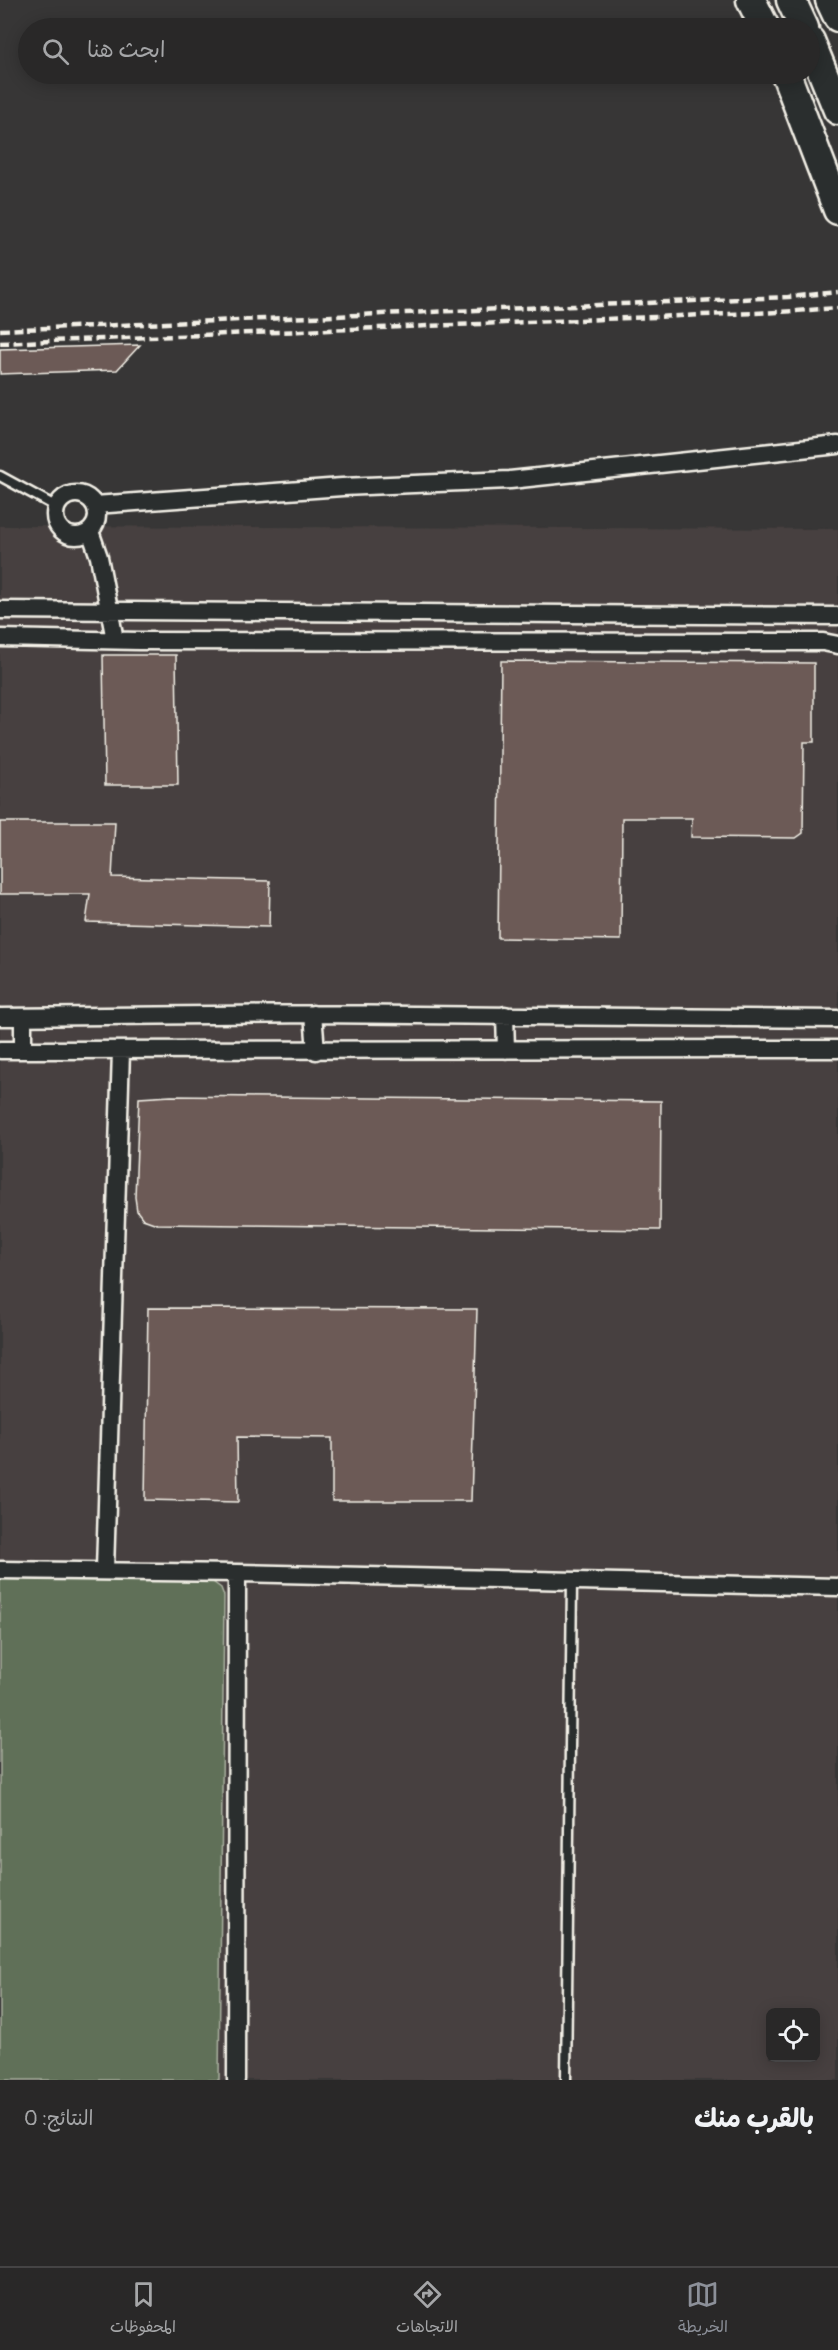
<!DOCTYPE html>
<html lang="ar">
<meta charset="utf-8">
<style>
:root{--surface:#292828;--page:#353434;--text:#f1f3f6;--muted:#a5a6a8;--line:#454445;--accent:#8c9099}
body{margin:0;font-family:Pangolin,"Playpen Sans Arabic",sans-serif;background:var(--page);color:var(--text);direction:rtl}
.controls{position:absolute;right:18px;bottom:18px;display:grid;overflow:hidden;border-radius:9px;box-shadow:0 3px 15px #0003}
.controls button{width:54px;height:54px;display:grid;place-items:center;padding:0;border:0;border-bottom:2px solid var(--line);background:var(--surface);color:var(--text);font:30px sans-serif}
.list{margin:0;padding:0;list-style:none}
h2{display:flex;justify-content:space-between;align-items:center;height:78px;margin:0;padding:0 24px;font-size:26px}
h2 small{font-size:20px;font-weight:400;color:var(--muted)}
.icon{flex:none;width:33px;height:33px;fill:none;stroke:currentColor;stroke-width:2;stroke-linecap:round;stroke-linejoin:round}
.map{position:relative;flex:none;width:838px;height:2080px;overflow:hidden;direction:ltr}
.search{position:absolute;background:var(--surface);box-shadow:0 3px 15px #0003;left:18px;right:18px;top:18px;height:66px;display:flex;align-items:center;gap:15px;box-sizing:border-box;padding:0 21px;border-radius:33px;color:var(--muted);font-size:22px}
.sheet{height:186px;background:var(--surface)}
nav{display:flex;justify-content:space-around;align-items:center;box-sizing:border-box;height:84px;border-top:2px solid var(--line);background:var(--surface);font-size:16px;color:var(--muted)}
nav a{display:grid;justify-items:center;gap:3px}
nav .on{color:var(--accent)}
.map>svg:first-child{display:block}
.built{fill:#474140;fill-rule:evenodd}
.green{fill:#607058;stroke:#aab0a0;stroke-width:1.5}
.building{fill:#6c5a56;stroke:#f4f1e8;stroke-width:1.5}
.lines{fill:none;stroke-linecap:round;stroke-linejoin:round}
.service-casing{stroke:#f4f1e8;stroke-width:13}
.minor-casing{stroke:#f4f1e8;stroke-width:21}
.trunk-casing{stroke:#f4f1e8;stroke-width:33}
.service{stroke:#2a2d2e;stroke-width:8}
.minor{stroke:#2a2d2e;stroke-width:16}
.trunk{stroke:#2a2d2e;stroke-width:28}
.rail{stroke:#f4f1e8;stroke-width:4.5;stroke-dasharray:9 4.5;stroke-linecap:butt}
</style>
<div class="map">
<svg width="838" height="2080" viewBox="0 0 838 2080">
<rect width="100%" height="100%" fill="#373636"/>
<filter id="ink" filterUnits="userSpaceOnUse"><feTurbulence type="fractalNoise" baseFrequency=".0167" numOctaves="2"/><feDisplacementMap in="SourceGraphic" scale="12" xChannelSelector="R" yChannelSelector="G"/><feConvolveMatrix kernelMatrix="1 2 1 2 8 2 1 2 1" color-interpolation-filters="sRGB"/></filter>
<g filter="url(#ink)">
<!-- built -->
<path class="built" d="M0 526 838 529V2080H0ZM770 2012H816V2058H770Z"/>
<!-- green -->
<path class="green" d="M0 1577 210 1580 221 1588 224 1596 219 2080H0Z"/>
<!-- building -->
<path class="building" d="M140 345 117 370 0 374V349Z
M103 655H176L178 785H105Z
M501 661 814 663V742H804L803 833 796 838 691 837 692 818H622L621 940 498 938Z
M0 822H115L112 877 270 881 269 927 86 922 90 894H0Z
M171 1096 661 1101 660 1230 157 1224 143 1219 137 1211 135 1197 139 1098Z
M148 1308 477 1309 471 1501H332V1438L237 1437 238 1502 145 1500Z"/>
<g class="lines">
<!-- service casing -->
<g class="service-casing">
<path id="service" d="M0 476 57 507
M566 2080 572 1582"/>
</g>
<!-- minor casing -->
<g class="minor-casing">
<path id="minor" d="M55 515a21 21 0 1 1 42 0a21 21 0 1 1-42 0Z
M95 505 342 487 510 480 838 445
M90 531 99 557 115 640
M0 610 838 616
M0 638 139 641 823 642 838 645
M313 1014 316 1051
M505 1015 506 1050
M0 1017 313 1014 838 1019
M23 1017V1050
M0 1050 838 1049
M0 1570 237 1573 838 1587
M105 1570 121 1051
M236 2080 237 1573"/>
</g>
<!-- trunk casing -->
<g class="trunk-casing">
<path id="trunk" d="M751 0 765 28
M791 0 804 28
M830 0 838 17
M810 41 838 110
M786 74 838 210"/>
</g>
<!-- service -->
<use href="#service" class="service"/>
<!-- minor -->
<use href="#minor" class="minor"/>
<!-- trunk -->
<use href="#trunk" class="trunk"/>
<!-- rail -->
<path class="rail" d="M0 330 788 297 838 292
M0 343 780 312 838 308"/>
</g>
</g>
</svg>
<div class="controls">
<button><svg class="icon" aria-label="locate" viewBox="0 0 24 24"><circle cx="12" cy="12" r="6"/><path d="M12 2v4M12 18v4M2 12h4M18 12h4"/></svg></button>
</div>
<div class="search"><svg class="icon" aria-label="search" viewBox="0 0 24 24"><circle cx="10" cy="10" r="6"/><path d="M15 15l6 6"/></svg>ابحث هنا</div>
</div>
<section class="sheet">
<h2>بالقرب منك<small>النتائج: 0</small></h2>
<ul class="list">
</ul>
</section>
<nav>
<a class="on"><svg class="icon" aria-label="map" viewBox="0 0 24 24"><path d="M3 6l6-2 6 2 6-2v14l-6 2-6-2-6 2zM9 4v14M15 6v14"/></svg>الخريطة</a>
<a><svg class="icon" aria-label="directions" viewBox="0 0 24 24"><path d="M12 3l9 9-9 9-9-9zM9 14v-3h6M13 9l2 2-2 2"/></svg>الاتجاهات</a>
<a><svg class="icon" aria-label="saved" viewBox="0 0 24 24"><path d="M7 4h10v16l-5-4-5 4z"/></svg>المحفوظات</a>
</nav>
